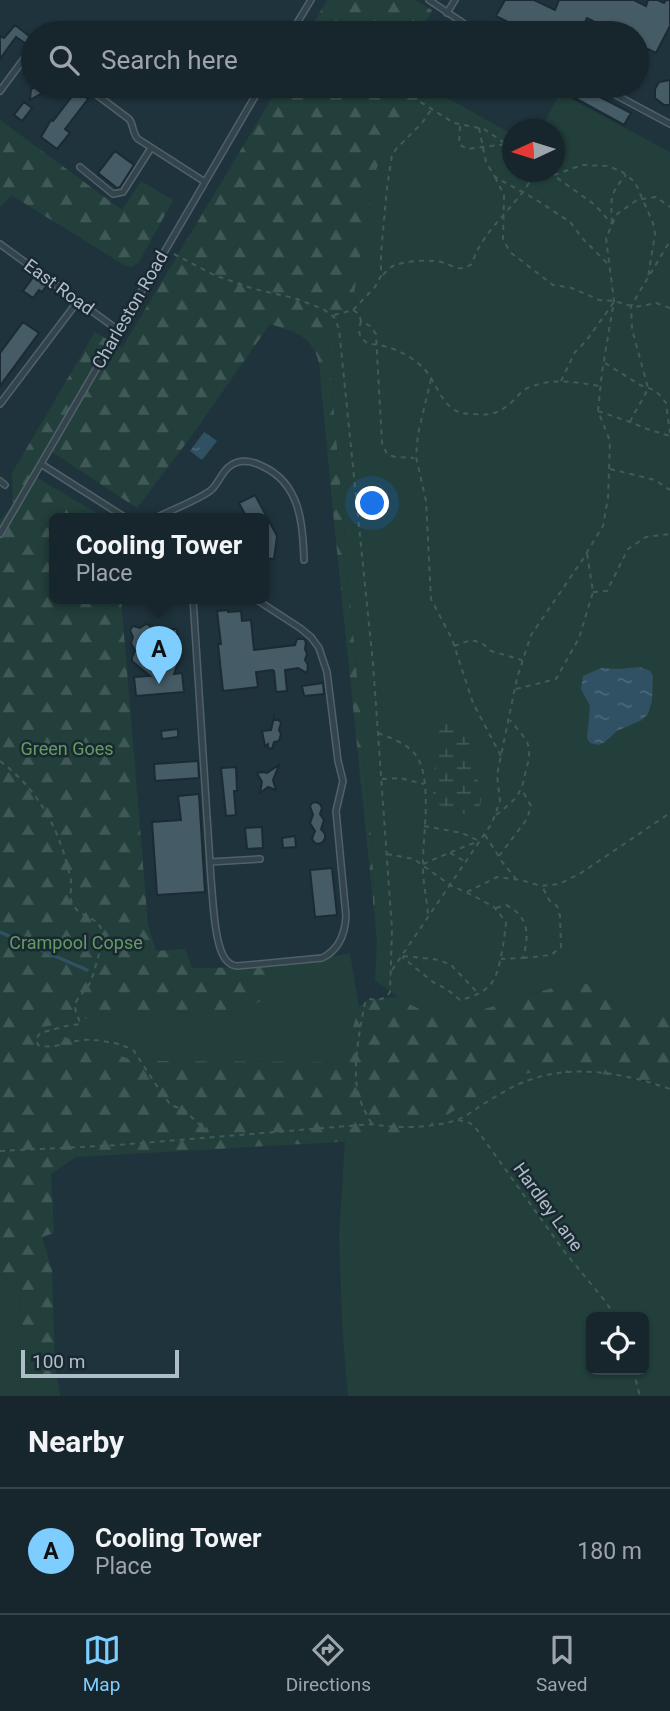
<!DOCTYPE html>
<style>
:root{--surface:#17262d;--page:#243239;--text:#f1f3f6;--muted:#9ea5aa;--line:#364349;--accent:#7dcdff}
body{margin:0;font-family:Roboto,sans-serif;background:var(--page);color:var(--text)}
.controls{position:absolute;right:21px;bottom:21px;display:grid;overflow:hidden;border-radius:10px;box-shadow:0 2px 5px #0004}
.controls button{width:63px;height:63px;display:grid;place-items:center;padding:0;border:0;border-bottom:2px solid var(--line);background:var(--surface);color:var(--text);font:35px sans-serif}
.compass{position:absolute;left:502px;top:119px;width:63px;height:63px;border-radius:50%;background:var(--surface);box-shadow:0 2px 5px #0004;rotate:266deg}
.scale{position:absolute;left:21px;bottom:18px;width:158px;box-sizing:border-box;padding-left:7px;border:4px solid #aebec8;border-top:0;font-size:19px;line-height:24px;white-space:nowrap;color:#aebec8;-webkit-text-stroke:5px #192831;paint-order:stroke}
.you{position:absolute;left:373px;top:504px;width:24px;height:24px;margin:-18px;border:5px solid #fff;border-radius:50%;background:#1a73e8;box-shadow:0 0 0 10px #1a73e833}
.badge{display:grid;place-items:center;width:46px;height:46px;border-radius:50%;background:var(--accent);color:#111;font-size:23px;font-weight:700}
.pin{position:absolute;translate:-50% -58px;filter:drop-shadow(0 2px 4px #0008)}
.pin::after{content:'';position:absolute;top:37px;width:24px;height:21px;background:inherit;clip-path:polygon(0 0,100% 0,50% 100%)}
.popup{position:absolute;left:49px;top:513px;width:220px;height:91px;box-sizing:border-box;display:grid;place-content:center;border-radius:10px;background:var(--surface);filter:drop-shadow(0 2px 5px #0005);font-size:23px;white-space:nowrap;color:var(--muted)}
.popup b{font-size:26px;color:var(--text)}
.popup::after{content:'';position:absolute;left:50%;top:100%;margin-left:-14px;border:14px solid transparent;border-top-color:var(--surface)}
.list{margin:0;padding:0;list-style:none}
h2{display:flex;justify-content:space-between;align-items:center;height:91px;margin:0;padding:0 28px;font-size:30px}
h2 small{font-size:23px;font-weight:400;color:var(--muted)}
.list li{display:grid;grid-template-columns:46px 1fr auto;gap:21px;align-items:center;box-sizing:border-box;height:126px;padding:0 28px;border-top:2px solid var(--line)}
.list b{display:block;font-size:26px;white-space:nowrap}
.list p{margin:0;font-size:23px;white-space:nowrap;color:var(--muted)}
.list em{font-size:23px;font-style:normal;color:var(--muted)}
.icon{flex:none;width:38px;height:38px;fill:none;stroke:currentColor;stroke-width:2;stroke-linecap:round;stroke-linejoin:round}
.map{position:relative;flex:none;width:670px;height:1396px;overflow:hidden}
.search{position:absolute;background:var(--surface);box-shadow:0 2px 5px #0004;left:21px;right:21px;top:21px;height:77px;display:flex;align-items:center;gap:18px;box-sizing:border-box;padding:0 24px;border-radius:38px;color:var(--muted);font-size:26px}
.sheet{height:217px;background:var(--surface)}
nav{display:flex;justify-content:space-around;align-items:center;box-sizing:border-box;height:98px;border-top:2px solid var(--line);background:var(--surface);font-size:19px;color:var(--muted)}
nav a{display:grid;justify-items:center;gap:4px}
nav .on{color:var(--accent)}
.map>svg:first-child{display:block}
.grass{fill:#223f3b;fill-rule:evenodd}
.forest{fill:url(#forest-firs)}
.wetland{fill:url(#wetland-marsh)}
.water{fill:url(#water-ripples)}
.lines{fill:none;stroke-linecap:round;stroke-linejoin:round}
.stream{stroke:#2f5163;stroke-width:3.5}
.building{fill:#455b66;stroke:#1b2a33;stroke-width:2}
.lane-casing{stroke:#51616a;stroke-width:8}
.path{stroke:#415c58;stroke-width:2;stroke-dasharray:5 5;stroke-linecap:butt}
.lane{stroke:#33444c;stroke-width:5}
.labels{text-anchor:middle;stroke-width:5;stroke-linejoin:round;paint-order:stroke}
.street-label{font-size:18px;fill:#aebec8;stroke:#192831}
.park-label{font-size:18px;fill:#639c63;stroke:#192831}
</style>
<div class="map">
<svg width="670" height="1396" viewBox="0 0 670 1396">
<defs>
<pattern id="forest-firs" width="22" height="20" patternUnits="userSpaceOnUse" patternTransform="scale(1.75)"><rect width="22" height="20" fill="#223f3b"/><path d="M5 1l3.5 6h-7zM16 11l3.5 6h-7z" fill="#405956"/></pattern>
<pattern id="wetland-marsh" width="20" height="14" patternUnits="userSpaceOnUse" patternTransform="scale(1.75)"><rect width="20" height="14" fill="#223f3b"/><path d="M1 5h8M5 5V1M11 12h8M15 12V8" fill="none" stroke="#405956"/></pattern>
<pattern id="water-ripples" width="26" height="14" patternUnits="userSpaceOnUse" patternTransform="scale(1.75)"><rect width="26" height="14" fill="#2f5163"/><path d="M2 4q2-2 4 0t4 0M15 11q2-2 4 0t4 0" fill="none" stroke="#4b6878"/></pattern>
</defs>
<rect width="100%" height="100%" fill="#1f333c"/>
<!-- grass -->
<path class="grass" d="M426 86 512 134V172H554V130L541 129 560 93 670 152V1015C656 1014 631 1017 620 1010 615 1007 612 1001 608 997 597 984 584 982 568 983L446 1021 409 1004 375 981 377 940 371 838 328 344 330 332 349 303 354 293 374 175 385 148Z
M350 953 359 1007 351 1034 346 1062 136 1061 36 1028 104 1015 245 1011 268 996 273 967Z
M576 1072 622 1076 670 1089V1396H348L342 1324 339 1235 345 1141 391 1139 410 1137 422 1131 463 1105 516 1076 530 1073ZM591 1317H644V1370H591Z
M0 1274 19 1287 20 1320 38 1370 33 1396H0Z"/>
<!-- forest -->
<path class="forest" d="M327 0H414L432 10 420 33H308Z
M279 86H426L385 148 374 175 354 294 349 303 330 332 328 344 371 838 377 940 333 512 319 363C312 335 295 332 270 324L190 438 137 508 49 450 34 476 105 518H54V598H121L148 925 156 951 185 949 192 968 273 967 268 996 245 1011 104 1015 38 1028 136 1061 345 1062 351 1034 359 1007 367 1000 399 997 409 1004 446 1021 568 983C584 982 597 984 608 997 612 1001 615 1007 620 1010 631 1017 657 1014 670 1015V1089L639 1079 592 1073H530L516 1076 497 1086 463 1105 422 1131 410 1137 391 1139 76 1157 51 1174 54 1233 42 1237 52 1270 55 1365 60 1396H33L38 1370 20 1320 19 1287 0 1274V521L13 504 12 473 95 332 122 348Z
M0 120 122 210 141 181 173 200 139 262 132 267 124 265 11 195 0 208Z"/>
<!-- wetland -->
<path class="wetland" d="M444 718C475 718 470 737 467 759 476 777 488 793 477 813 461 816 452 809 438 805L433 798 436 740 435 724 439 720Z"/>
<!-- water -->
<path class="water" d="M204 432 217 441 202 460 190 451Z
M640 667 650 671 653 676 652 701 648 714 642 720 617 731 605 742 598 745 590 743 587 738 590 706 581 689 583 676 601 668 619 669Z"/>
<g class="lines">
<!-- stream -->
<path class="stream" d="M0 932 87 970"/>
</g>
<!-- building -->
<path class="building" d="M505 0H534L555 10 559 0H634L646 6 648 0H658L664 3 666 0H670V26L656 53 648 49 641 65 647 68 637 88V33H617L587 18 579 33H529L496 16Z
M15 25 33 39V45L29 46 16 37 0 59V36L4 38Z
M670 80V105H664L655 98V89L659 82Z
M37 86 40 88 41 94 30 100 31 89Z
M579 86 631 113 624 125 573 97Z
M77 90 88 99 65 129 70 133 57 149 41 137 51 120 53 121Z
M24 102 32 108 22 121 14 115Z
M115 151 134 165 120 187 117 188 98 173Z
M34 276 47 285 42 292 39 290 33 298 23 291Z
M23 322 39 333 0 386V353Z
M255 495 277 536 274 559 264 558V518H247L239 503Z
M228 610V612L241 611 242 621 251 620 254 650 295 645 297 639H304L306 642 305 649 307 654 305 660 308 665 307 673 298 668 285 670 287 691 276 692 274 671 272 670 256 672 258 687 223 691 218 644H221L217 611Z
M146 624 149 625 153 630 177 629 179 660 174 674 182 673 184 692 136 696 134 677 150 676 132 661V657L135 651 131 643 133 637 130 630 133 626 140 628Z
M323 683 324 694 304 696 302 686Z
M274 717 275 720H279L281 723 279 730 281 734 279 741 274 742 272 749 268 748V744L265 746 262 731 271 730Z
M178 729V737L162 739 161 731Z
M198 761 199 778 155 781 154 764Z
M279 765 273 780 276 790 268 787 260 793 262 782 257 773 263 772 267 773Z
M236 767 237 791H234L236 815 226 816 221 768Z
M199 794 205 892 157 895 152 822 181 820 178 796Z
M316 802 320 804 322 808 320 814 324 820 321 829 325 834V838L323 842 319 844 315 843 312 839 315 831 310 823 313 815 310 806 312 803Z
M262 827 263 848 247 849 245 828Z
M295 836 296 847 283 848 282 838Z
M332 868 337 915 315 917 310 870Z"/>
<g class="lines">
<!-- lane casing -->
<g class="lane-casing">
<path id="lane" d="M429 0 478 33
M447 13 455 0
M291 33 311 0
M85 86 129 119C134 125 132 133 138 139L205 182
M599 86 670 124
M0 91 29 52 33 50
M80 167 113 194 123 192 151 148
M0 244 118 330
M0 404 78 301
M41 464 126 518
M0 481 5 485
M156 518C173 509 194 502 210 491 219 484 221 472 230 466 240 459 252 461 262 466 300 483 303 523 304 560
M0 534 261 86
M193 598 211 879C213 898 214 948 227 961 231 965 232 965 237 966L322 958C339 950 345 934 346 916L336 811 343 781 338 761 327 672 319 648 311 637 300 628 254 598
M210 862 260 859"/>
</g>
<!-- path -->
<path class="path" d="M395 86 454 123 484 129 512 148
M460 126 459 144 467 149 507 144
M479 128 486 162 495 177 535 199 570 222 584 240 609 265
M549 172 595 205 612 224
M554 175 582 165 607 166 621 171 635 182 653 223 655 234 648 277
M495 177 504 195 503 239 510 252 553 285 572 288 599 300 614 301 635 307 656 303 670 308
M612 223C611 198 609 195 626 175
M174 254 214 275 254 289 294 298 323 309 334 317 339 329 373 664 392 929 390 992C385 1000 378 1000 369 999L365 1003C360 1028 353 1063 357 1087 359 1101 365 1112 372 1124
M383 275C386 272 388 269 391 267 402 261 429 259 441 262 454 265 457 273 472 264 483 227 519 206 535 172
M353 310 375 287 381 276V253L387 188 392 155 397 148 422 123 431 110
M334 315 353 310 359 314 361 321 370 326 376 334 382 443 387 454 395 457 414 458
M361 321C358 333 358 335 368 344 389 344 417 357 429 375 438 388 443 406 459 412 464 414 470 414 475 414 493 416 501 412 514 400 519 395 523 389 530 387 554 378 575 382 600 386
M605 363 640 385 654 390 661 396 666 403 670 433
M431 379 418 434 416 457 426 501 431 599 452 639 473 703 501 756
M561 381 575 352 586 341 614 302
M598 411 630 422 647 429 670 436
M630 422C636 409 643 400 648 388L632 329 631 306 670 241
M610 469 655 480 670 490
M593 592 607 591 628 549 646 537 670 534
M454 646 471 640 482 643 491 651 522 660
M516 689 556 679 579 638 593 592 587 553
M378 733C391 738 406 743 415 754 433 776 423 834 423 862 422 879 427 898 428 916
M0 761C38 790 58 826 69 872 70 875 71 879 71 882 72 889 69 896 72 903 80 921 106 914 102 942 101 948 92 980 90 983 77 1003 69 999 81 1024L66 1026 40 1033 36 1039 38 1045C53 1050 68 1041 83 1040 96 1039 124 1043 134 1051L162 1094 171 1105 184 1110 199 1124 205 1126 210 1136
M382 779 400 778 424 784
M496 815C516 799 521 796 526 770 528 764 530 754 529 748 527 738 516 728 510 720
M424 826 462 833 479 841
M485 835 503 863 516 879
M450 853 464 861
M387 854 414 859 450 885 472 895 494 907 506 922C505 935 500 971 493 981 485 993 472 997 460 1000L448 990 433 982 402 957
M499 856 527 819 531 806 522 790
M423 864 456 850 479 841
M467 892 497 877 521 880 541 886 559 884 581 873 670 813
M496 908 506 905C530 917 529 936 523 958L501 959
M403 956 434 959 450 964 478 993
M523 958 551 955 561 947 560 916 557 906 549 900 542 886
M392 970 492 823 500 801 497 775 517 678 531 635 583 559 603 526 608 498 610 441 598 411 602 372 614 301 606 238 617 214 637 200 656 197 670 207
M458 1120 470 1123 475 1127 564 1251 605 1301 616 1317
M0 1151 118 1145 372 1124C396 1129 432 1128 457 1120 465 1117 473 1111 480 1106 497 1096 513 1085 532 1079 577 1064 627 1074 670 1089
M633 1370 640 1396"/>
<!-- lane -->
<use href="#lane" class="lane"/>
</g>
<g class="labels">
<!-- street labels -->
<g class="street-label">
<text transform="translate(59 287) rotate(36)" y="6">East Road</text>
<text transform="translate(130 310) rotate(-60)" y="6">Charleston Road</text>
<text transform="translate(548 1207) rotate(54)" y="6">Hardley Lane</text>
</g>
<!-- park labels -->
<g class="park-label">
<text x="67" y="755">Green Goes</text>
<text x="76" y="949">Crampool Copse</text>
</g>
</g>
</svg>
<div class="controls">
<button><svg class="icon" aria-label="locate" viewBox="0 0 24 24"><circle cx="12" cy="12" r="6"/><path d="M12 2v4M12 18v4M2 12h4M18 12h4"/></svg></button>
</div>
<svg class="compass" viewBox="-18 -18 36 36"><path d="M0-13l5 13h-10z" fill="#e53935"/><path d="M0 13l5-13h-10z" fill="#9ea5aa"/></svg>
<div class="scale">100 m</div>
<div class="you"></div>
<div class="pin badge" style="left:159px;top:684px">A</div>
<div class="popup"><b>Cooling Tower</b>Place</div>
<div class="search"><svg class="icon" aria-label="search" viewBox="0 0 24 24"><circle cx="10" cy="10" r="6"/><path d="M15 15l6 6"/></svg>Search here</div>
</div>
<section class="sheet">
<h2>Nearby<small></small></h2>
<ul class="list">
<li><span class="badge">A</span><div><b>Cooling Tower</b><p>Place</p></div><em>180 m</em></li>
</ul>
</section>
<nav>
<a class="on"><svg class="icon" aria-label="map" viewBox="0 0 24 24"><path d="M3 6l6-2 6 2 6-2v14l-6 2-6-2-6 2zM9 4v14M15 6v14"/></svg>Map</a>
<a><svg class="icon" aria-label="directions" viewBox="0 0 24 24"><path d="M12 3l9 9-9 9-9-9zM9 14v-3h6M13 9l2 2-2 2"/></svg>Directions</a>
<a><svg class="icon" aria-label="saved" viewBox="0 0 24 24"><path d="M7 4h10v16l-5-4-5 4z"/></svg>Saved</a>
</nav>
